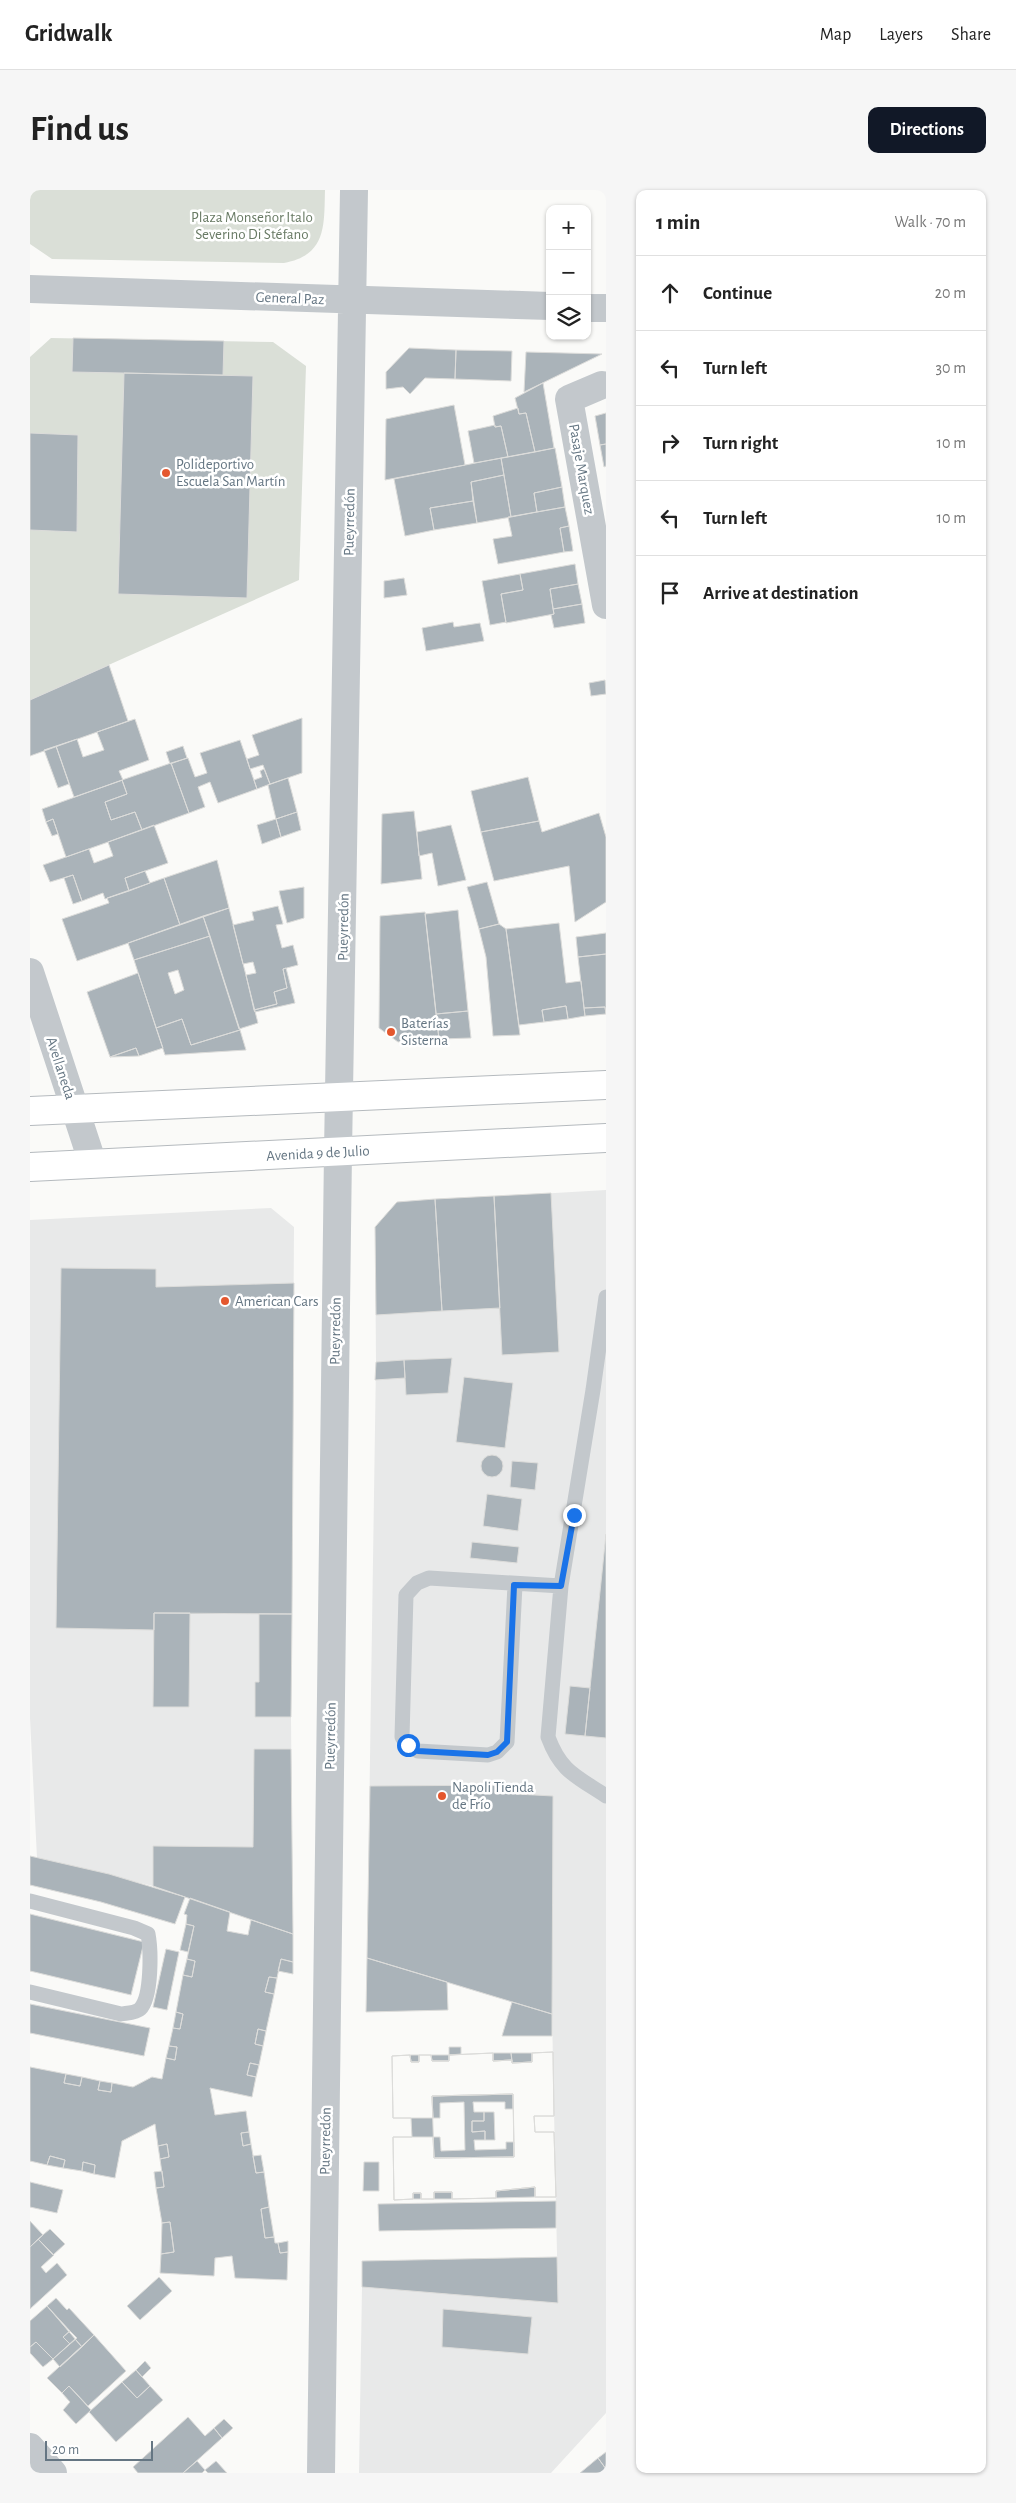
<!DOCTYPE html>
<meta charset="utf-8">
<style>
:root{--surface:#fff;--page:#f6f6f6;--text:#222;--muted:#767676;--line:#e0e0e0;--accent:#111827}
body{margin:0;font-family:"Alegreya Sans",sans-serif;background:var(--page);color:var(--text)}
.controls{position:absolute;right:15px;top:15px;display:grid;overflow:hidden;border-radius:10px;box-shadow:0 1px 4px #0004}
.controls button{width:45px;height:45px;display:grid;place-items:center;padding:0;border:0;border-bottom:1px solid var(--line);background:var(--surface);color:var(--text);font:25px sans-serif}
.scale{position:absolute;left:15px;bottom:12px;width:108px;box-sizing:border-box;padding-left:5px;border:2px solid #657683;border-top:0;font-size:14px;line-height:18px;white-space:nowrap;color:#657683;-webkit-text-stroke:4px #fff;paint-order:stroke}
.stop{position:absolute;width:15px;height:15px;margin:-11px;border:4px solid #1a73e8;border-radius:50%;background:#fff}
.stop.end{background:#1a73e8;border-color:#fff;box-shadow:0 1px 5px #0008}
.list{margin:0;padding:0;list-style:none}
h2{display:flex;justify-content:space-between;align-items:center;height:65px;margin:0;padding:0 20px;font-size:21px}
h2 small{font-size:16px;font-weight:400;color:var(--muted)}
.list li{display:grid;grid-template-columns:32px 1fr auto;gap:15px;align-items:center;box-sizing:border-box;height:75px;padding:0 20px;border-top:1px solid var(--line)}
.list b{display:block;font-size:19px;white-space:nowrap}
.list em{font-size:16px;font-style:normal;color:var(--muted)}
.icon{flex:none;width:28px;height:28px;fill:none;stroke:currentColor;stroke-width:2;stroke-linecap:round;stroke-linejoin:round}
.map{position:relative;flex:none;width:576px;height:2283px;overflow:hidden;border-radius:10px}
header{display:flex;align-items:center;gap:30px;box-sizing:border-box;height:70px;padding:0 25px;background:var(--surface);border-bottom:1px solid var(--line)}
header strong{font-size:24px}
nav{display:flex;gap:28px;margin-inline-start:auto;font-size:18px}
.intro{display:flex;align-items:center;justify-content:space-between;box-sizing:border-box;height:120px;padding:0 30px}
h1{margin:0;font-size:35px}
.button{padding:12px 22px;border-radius:10px;background:var(--accent);color:#fff;font-size:18px;font-weight:700}
main{display:flex;gap:30px;padding:0 30px}
aside{flex:1;background:var(--surface);border-radius:10px;box-shadow:0 1px 4px #0004}
.map>svg:first-child{display:block}
.built{fill:#e8e9e9}
.green{fill:#dadfd7}
.building{fill:#aab3b9;stroke:#dcdcda;fill-rule:evenodd}
.lines{fill:none;stroke-linecap:round;stroke-linejoin:round}
.primary-casing{stroke:#b5babe;stroke-width:30}
.service{stroke:#c3c8cc;stroke-width:15}
.minor{stroke:#c3c8cc;stroke-width:28}
.primary{stroke:#fff;stroke-width:28}
.route{stroke:#1a73e8;stroke-width:6}
.poi-dot{fill:#e4572e;stroke:#fff;stroke-width:2}
.labels{text-anchor:middle;stroke-width:5;stroke-linejoin:round;paint-order:stroke}
.park-label{font-size:15px;fill:#687a64;stroke:#fff}
.street-label{font-size:15px;fill:#657683;stroke:#fff}
.poi-label{font-size:15px;fill:#657683;stroke:#fff;text-anchor:start}
</style>
<header>
<strong>Gridwalk</strong>
<nav><a>Map</a><a>Layers</a><a>Share</a></nav>
</header>
<div class="intro"><h1>Find us</h1><a class="button">Directions</a></div>
<main>
<div class="map">
<svg width="576" height="2283" viewBox="0 0 576 2283">
<rect width="100%" height="100%" fill="#fafaf8"/>
<!-- built -->
<path class="built" d="M576 1000V2223L521 2283H329L332 2097 528 2112 522 1824 337 1768 346 1172 345 1037 367 1012Z
M241 1018 264 1037 261 1527 263 1744 123 1696 7 1668 0 1528V1030Z"/>
<!-- green -->
<path class="green" d="M0 0H295C294 35 297 65 254 73L22 69 0 54Z
M21 148 243 152 276 176 269 390 0 510V167Z"/>
<!-- building -->
<path class="building" d="M43 148 194 151 193 185 42 182Z
M379 158 426 160 425 189 395 188 380 204 373 197 356 199V182Z
M426 160 482 161 481 191 425 189Z
M496 162 572 164 494 202Z
M94 183 223 186 217 408 88 404Z
M513 193 524 258 505 262 496 223 489 224 485 208Z
M424 215 435 275 355 290 356 229Z
M488 218 489 224 496 223 505 262 478 267 471 236 465 237 463 226Z
M576 223V254L570 255 565 226Z
M465 235V237L471 236 478 267 444 273 438 241Z
M0 243 48 245 47 342 0 340Z
M576 254V276L574 277 570 255Z
M525 258 532 297 504 303 507 322 481 327 471 268Z
M471 268 474 285 441 292 443 311 400 318 404 340 375 346 364 289Z
M474 285 481 327 447 333 441 292Z
M532 297 535 317 507 322 504 303Z
M443 311 447 333 404 340 400 318Z
M535 317 539 336 530 338 534 362 468 374 463 349 482 346 478 327Z
M539 336 543 361 534 362 530 338Z
M545 374 548 394 520 399 524 424 476 433 471 404 493 400 490 384Z
M490 384 493 400 471 404 476 432 460 435 452 391Z
M374 388 377 405 354 408V391Z
M548 394 552 414 523 419 520 399Z
M552 414 555 433 524 438 521 425 524 424 523 419Z
M423 432 424 437 450 433 454 451 396 461 392 438Z
M79 475 98 531 0 566V510Z
M575 490 576 504 561 506 559 493Z
M272 528V583L240 594 233 575 220 579 217 569 229 565 222 545Z
M105 529 119 570 89 581 93 590 44 607 26 556 47 549 53 567 74 560 67 542Z
M210 550 227 599 188 613 180 592 168 597 175 617 159 623 141 573 158 568 165 587 177 583 170 563Z
M26 556 39 594 28 598 14 560Z
M153 556 157 568 140 574 136 562Z
M141 573 159 623 112 640 105 622 81 630 75 612 97 604 92 590Z
M234 579 240 594 227 599 224 590 232 587 230 581Z
M498 587 509 631 451 642 441 601Z
M258 588 267 622 246 629 238 595Z
M92 590 97 604 75 612 81 630 105 622 112 640 36 667 23 629 16 632 12 619Z
M384 621 392 689 351 694 352 624Z
M267 622 271 640 251 647 246 629Z
M569 623 576 647V712L545 732 539 676 464 691 451 642 509 631 512 642Z
M23 629 28 644 22 646 16 632Z
M246 629 251 647 232 654 227 635Z
M124 635 138 673 95 688 99 701 75 709 73 703 52 711 43 685 20 692 13 675 59 659 64 673 83 666 78 652Z
M421 635 436 690 408 696 402 663 389 666 387 642Z
M187 670 199 718 150 735 134 688Z
M115 681 120 693 99 701 95 688Z
M43 685 52 711 43 714 34 688Z
M134 688 150 735 47 771 32 729 79 713 77 708Z
M457 692 469 734 449 739 437 697Z
M274 697V728L257 733 249 701Z
M248 716 253 734 246 735 252 758 263 755 268 775 253 779 257 798 244 802 247 814 224 820 216 785 226 783 223 772 213 774 203 735 224 730 222 722Z
M199 718 228 833 209 839 173 726Z
M428 720 438 821 406 824 395 724Z
M395 722 409 849 368 852 349 838 350 726Z
M173 726 180 746 104 770 98 753Z
M529 733 536 793 551 791 555 826 538 829 536 816 512 820 514 832 489 835 476 739Z
M469 734 476 739 490 845 463 846 456 767 449 739Z
M576 743V764L548 767 546 747Z
M180 746 210 840 161 855 152 829 126 838 104 770ZM148 780 154 800 145 804 138 783Z
M576 764V824L575 817 554 818 548 767Z
M256 778 265 813 225 822 224 820 247 814 244 802 257 798 253 779Z
M108 783 133 858 109 866 106 858 80 867 57 802Z
M536 816 538 829 514 832 512 820Z
M575 817 576 824 555 826 554 818Z
M438 821 441 848 409 849 406 824Z
M152 829 161 855 210 840 216 860 135 865 126 838Z
M106 858 109 866 80 867Z
M521 1003 529 1162 472 1165 464 1006Z
M464 1006 470 1118 412 1121 405 1009Z
M405 1009 412 1121 346 1125 345 1037 367 1012Z
M31 1078 126 1079V1097L264 1093 262 1424 124 1423V1440L26 1438Z
M422 1168 418 1203 376 1205 374 1170Z
M374 1170 375 1188 345 1190 346 1172Z
M434 1187 483 1193 475 1258 426 1252Z
M451 1276a11 11 0 1 1 22 0a11 11 0 1 1-22 0Z
M482 1271 508 1273 505 1300 480 1297Z
M457 1304 492 1309 488 1341 453 1336Z
M576 1344V1548L555 1546Z
M442 1352 489 1357 487 1373 440 1368Z
M124 1423H160L159 1517H123Z
M229 1424H262L261 1527H225V1492H229Z
M540 1496 560 1498 555 1546 535 1544Z
M224 1559H261L263 1744 123 1696V1656L223 1657Z
M487 1595 486 1604 523 1606 522 1824 337 1768 340 1596Z
M0 1666 79 1684 155 1707 145 1734 71 1712 0 1695Z
M160 1708 200 1722 197 1741 218 1745 221 1730 263 1744V1772L251 1769 247 1788 239 1787 235 1802 244 1804 236 1841 228 1839 225 1854 233 1856 229 1875 220 1873 217 1885 226 1887 222 1907 180 1898 185 1925 216 1921 219 1942 211 1943 213 1956 221 1954 226 1983 234 1982 239 2017 231 2019 235 2048 244 2047 245 2053H248L250 2063 258 2062 257 2090 205 2088 202 2066 185 2068 184 2086 130 2083 131 2064 144 2062 140 2032 132 2033 126 1998 134 1997 130 1969 139 1967 137 1954 128 1956 125 1934 92 1951 85 1988 64 1984 65 1975 53 1972 52 1981 33 1978 35 1970 20 1966 17 1975 0 1971V1877L36 1884 34 1893 50 1896 52 1887 70 1891 68 1900 81 1902 82 1893 103 1897 122 1887 132 1889 136 1868 145 1870 147 1857 139 1856 143 1838 150 1839 153 1824 146 1822 153 1785 162 1787 165 1771 157 1769 164 1736 156 1734 157 1725 154 1724Z
M0 1724 114 1752 101 1805 0 1781Z
M156 1734 164 1736 158 1762 150 1760Z
M136 1759 149 1762 137 1820 123 1817Z
M337 1768 417 1792 418 1820 336 1822Z
M157 1769 165 1771 162 1787 153 1785Z
M251 1769 263 1772V1784L248 1781Z
M239 1787 247 1788 244 1804 235 1802Z
M482 1812 522 1824V1846H472Z
M0 1814 120 1838 114 1866 0 1843Z
M146 1822 153 1824 150 1839 143 1838Z
M228 1839 236 1841 233 1856 225 1854Z
M139 1856 147 1857 145 1870 136 1868Z
M419 1857H431V1864L419 1865Z
M523 1862 524 1926H504L505 1942H524L526 2007H505V1997L466 2001V2008L422 2009V2002H404V2009H391V2003H383V2009L364 2010 363 1947H382L381 1928H363L362 1866 380 1865 381 1872H389V1865H401L402 1871H419V1865L463 1863V1871L482 1870V1873L502 1872V1863ZM483 1904 484 1967 404 1968 402 1906Z
M523 1862 524 1926H504L505 1942H524L526 2007H505V1997L466 2001V2008L422 2009V2002H404V2009H391V2003H383V2009L364 2010 363 1947H403L404 1968 484 1967V1952L483 1904 402 1906 403 1928H363L362 1866 380 1865 381 1872H389V1865H401L402 1871H419V1865L463 1863V1871L482 1870V1873L502 1872V1863Z
M463 1863H481L482 1870 463 1871Z
M481 1863H502V1872L482 1873Z
M380 1865H389V1872H381Z
M401 1865H419V1871H402Z
M220 1873 229 1875 226 1887 217 1885Z
M36 1884 52 1887 50 1896 34 1893Z
M70 1891 82 1893 81 1902 68 1900Z
M483 1904V1919H475V1912H443L444 1922H454V1931H442V1942L455 1941V1950H444L445 1960 476 1959V1952H484V1967L404 1968 403 1947H410L411 1961 435 1960 434 1912 410 1913V1928H403L402 1906Z
M454 1922H464L465 1950H455V1941L442 1942V1931H454Z
M219 1942 221 1954 213 1956 211 1943Z
M137 1954 139 1967 130 1969 128 1956Z
M231 1965 234 1982 226 1983 223 1966Z
M20 1966 35 1970 33 1978 17 1975Z
M53 1972 65 1975 64 1984 52 1981Z
M334 1972H349V2001H333Z
M132 1981 134 1997 126 1998 124 1982Z
M0 1992 33 2000 27 2023 0 2017Z
M505 1997V2007L466 2008V2001Z
M404 2002H422V2009H404Z
M383 2003H391V2009H383Z
M526 2011V2038L349 2041 348 2014Z
M239 2017 244 2047 235 2048 231 2019Z
M0 2031 13 2045 0 2057Z
M140 2032 144 2062 131 2064 132 2033Z
M20 2039 35 2054 23 2065 8 2049Z
M8 2049 24 2065 11 2077 16 2083 27 2073 37 2085 0 2119V2057Z
M258 2051V2062L250 2063 248 2053Z
M527 2067 528 2113 332 2097V2071Z
M129 2087 142 2101 110 2130 97 2116Z
M26 2108 37 2120 39 2118 64 2145 52 2157 17 2116Z
M17 2116 40 2141 33 2147 40 2154 23 2169 6 2152 0 2157V2131Z
M413 2119 502 2127 498 2164 412 2157Z
M40 2141 47 2148 40 2154 33 2147Z
M64 2145 96 2181 58 2216 39 2196 32 2203 17 2188Z
M45 2149 52 2157 30 2177 23 2169Z
M6 2152 23 2169 13 2177 0 2163V2157Z
M115 2171 121 2178 112 2187 106 2180Z
M106 2180 120 2196 107 2208 92 2192Z
M92 2192 107 2208 120 2196 133 2210 86 2252 59 2222Z
M39 2196 61 2220 46 2234 33 2220 40 2212 32 2203Z
M158 2227 175 2246 184 2238 192 2248 153 2283H108L103 2277Z
M194 2229 203 2238 192 2248 184 2238Z
M576 2262V2279L568 2268Z
M568 2268 576 2279V2283H550Z
M167 2271 175 2280 172 2283H153Z
M186 2271 197 2283H178L175 2280Z"/>
<g class="lines">
<!-- primary casing -->
<g class="primary-casing">
<path id="primary" d="M0 921 576 895
M0 977 576 948"/>
</g>
<!-- service -->
<path class="service" d="M485 1395 477 1552 467 1562 458 1565 388 1561 378 1555 372 1547 376 1405 387 1393 399 1388 531 1396 563 1200 576 1107
M531 1396 518 1547C531 1582 546 1586 576 1606
M0 1711 104 1738 118 1744C121 1760 122 1807 110 1819 106 1823 96 1823 91 1824L0 1802"/>
<!-- minor -->
<path class="minor" d="M0 99 520 116
M557 118H576
M572 195 539 209 576 415
M0 782 63 974
M0 2257 23 2283
M291 2283 308 962 324 0"/>
<!-- primary -->
<use href="#primary" class="primary"/>
</g>
<g class="lines">
<!-- route -->
<path class="route" d="M378 1555 388 1561 458 1565 467 1562 477 1552 484 1395 531 1396 544 1325"/>
</g>
<!-- markers -->
<g class="poi-dot">
<circle cx="136" cy="283" r="5"/>
<circle cx="361" cy="842" r="5"/>
<circle cx="195" cy="1111" r="5"/>
<circle cx="412" cy="1606" r="5"/>
</g>
<g class="labels">
<!-- park labels -->
<g class="park-label">
<text x="222" y="32">Plaza Monseñor Italo<tspan x="222" dy="17">Severino Di Stéfano</tspan></text>
</g>
<!-- street labels -->
<g class="street-label">
<text transform="translate(260 108) rotate(2)" y="5">General Paz</text>
<text transform="translate(552 279) rotate(80)" y="5">Pasaje Marquez</text>
<text transform="translate(319 332) rotate(-89)" y="5">Pueyrredón</text>
<text transform="translate(313 737) rotate(-89)" y="5">Pueyrredón</text>
<text transform="translate(31 878) rotate(72)" y="5">Avellaneda</text>
<text transform="translate(288 963) rotate(-3)" y="5">Avenida 9 de Julio</text>
<text transform="translate(305 1141) rotate(-89)" y="5">Pueyrredón</text>
<text transform="translate(300 1546) rotate(-89)" y="5">Pueyrredón</text>
<text transform="translate(295 1951) rotate(-89)" y="5">Pueyrredón</text>
</g>
<!-- poi labels -->
<g class="poi-label">
<text x="146" y="279">Polideportivo<tspan x="146" dy="17">Escuela San Martín</tspan></text>
<text x="371" y="838">Baterías<tspan x="371" dy="17">Sisterna</tspan></text>
<text x="205" y="1116">American Cars</text>
<text x="422" y="1602">Napoli Tienda<tspan x="422" dy="17">de Frío</tspan></text>
</g>
</g>
</svg>
<div class="controls">
<button>+</button>
<button>−</button>
<button><svg class="icon" aria-label="layers" viewBox="0 0 24 24"><path d="M12 4l9 5-9 5-9-5zM3 14l9 5 9-5"/></svg></button>
</div>
<div class="scale">20 m</div>
<div class="stop" style="left:378px;top:1555px"></div>
<div class="stop end" style="left:544px;top:1325px"></div>
</div>
<aside>
<h2>1 min<small>Walk · 70 m</small></h2>
<ul class="list">
<li><svg class="icon" aria-label="ahead" viewBox="0 0 24 24"><path d="M12 20V5M6 11l6-6 6 6"/></svg><div><b>Continue</b></div><em>20 m</em></li>
<li><svg class="icon" aria-label="left" viewBox="0 0 24 24"><path d="M17 20v-9H6M10 6l-5 5 5 5"/></svg><div><b>Turn left</b></div><em>30 m</em></li>
<li><svg class="icon" aria-label="right" viewBox="0 0 24 24"><path d="M7 20v-9h11M14 6l5 5-5 5"/></svg><div><b>Turn right</b></div><em>10 m</em></li>
<li><svg class="icon" aria-label="left" viewBox="0 0 24 24"><path d="M17 20v-9H6M10 6l-5 5 5 5"/></svg><div><b>Turn left</b></div><em>10 m</em></li>
<li><svg class="icon" aria-label="arrive" viewBox="0 0 24 24"><path d="M6 21V4h12l-3 4 3 4H6"/></svg><div><b>Arrive at destination</b></div></li>
</ul>
</aside>
</main>
